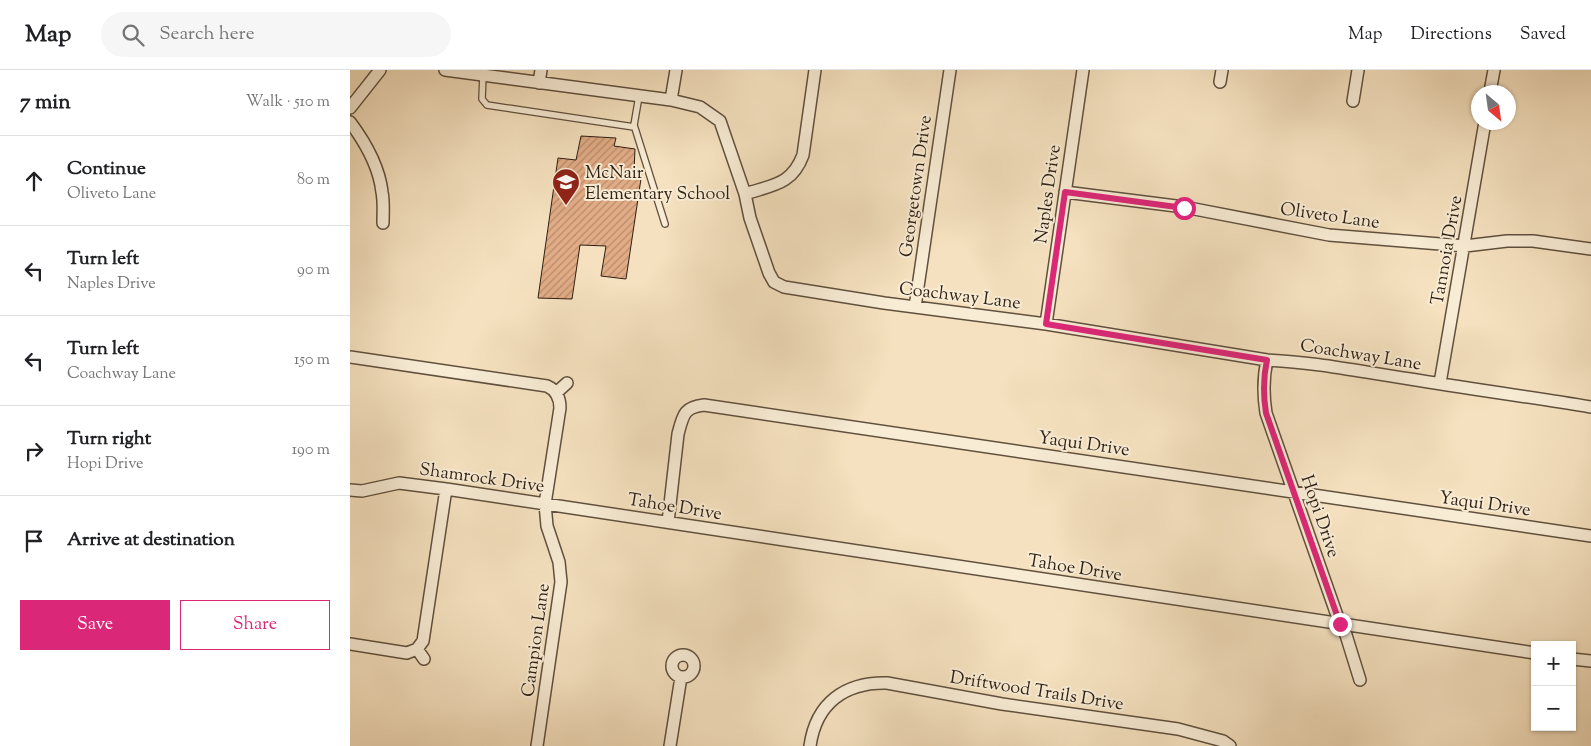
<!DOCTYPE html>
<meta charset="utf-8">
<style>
:root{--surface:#fff;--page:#f6f6f6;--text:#202124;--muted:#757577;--line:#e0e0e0;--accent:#db2777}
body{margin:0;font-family:"Sorts Mill Goudy",serif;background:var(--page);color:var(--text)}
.controls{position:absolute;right:15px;bottom:15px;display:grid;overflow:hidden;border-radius:0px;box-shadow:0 1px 4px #0004}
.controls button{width:45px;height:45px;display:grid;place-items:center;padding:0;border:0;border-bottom:1px solid var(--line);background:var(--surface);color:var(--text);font:25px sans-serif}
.compass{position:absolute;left:1121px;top:15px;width:45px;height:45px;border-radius:50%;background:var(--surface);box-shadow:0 1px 4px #0004;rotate:151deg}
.stop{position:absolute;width:15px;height:15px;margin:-11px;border:4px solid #db2777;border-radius:50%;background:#fff}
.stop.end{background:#db2777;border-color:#fff;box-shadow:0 1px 5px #0008}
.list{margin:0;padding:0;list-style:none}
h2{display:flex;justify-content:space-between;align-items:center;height:65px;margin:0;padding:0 20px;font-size:21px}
h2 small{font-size:16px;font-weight:400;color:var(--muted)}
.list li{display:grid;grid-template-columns:32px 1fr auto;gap:15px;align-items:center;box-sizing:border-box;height:90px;padding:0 20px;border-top:1px solid var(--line)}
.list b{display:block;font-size:19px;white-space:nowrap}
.list p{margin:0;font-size:16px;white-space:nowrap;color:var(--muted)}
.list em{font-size:16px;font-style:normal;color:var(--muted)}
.actions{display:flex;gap:10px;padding:15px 20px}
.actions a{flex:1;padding:11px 0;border:1px solid var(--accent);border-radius:0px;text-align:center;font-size:18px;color:var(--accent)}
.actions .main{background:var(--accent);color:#fff}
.icon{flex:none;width:28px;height:28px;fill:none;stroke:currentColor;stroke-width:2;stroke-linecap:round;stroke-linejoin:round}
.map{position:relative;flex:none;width:1241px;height:676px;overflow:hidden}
header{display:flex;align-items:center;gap:30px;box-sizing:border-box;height:70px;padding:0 25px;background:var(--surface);border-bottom:1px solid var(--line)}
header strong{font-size:24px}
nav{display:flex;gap:28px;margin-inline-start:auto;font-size:18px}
.search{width:350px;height:45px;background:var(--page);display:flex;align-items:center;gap:12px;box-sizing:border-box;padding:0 18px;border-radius:28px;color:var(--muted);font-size:19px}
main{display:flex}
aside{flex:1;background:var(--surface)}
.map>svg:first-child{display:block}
.building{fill:url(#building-hatch);stroke:#2f1f13}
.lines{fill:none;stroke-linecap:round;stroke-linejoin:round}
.lane-casing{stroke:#60503e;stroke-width:8}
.street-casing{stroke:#60503e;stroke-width:14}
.lane{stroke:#f8ecd5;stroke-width:5.5}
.street{stroke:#f8ecd5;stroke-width:11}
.route{stroke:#db2777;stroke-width:6}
.labels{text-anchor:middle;stroke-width:4;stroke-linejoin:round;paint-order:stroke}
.poi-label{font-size:18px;fill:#2f1f13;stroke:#f8ecd5;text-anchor:start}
.street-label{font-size:18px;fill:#2f1f13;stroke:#f8ecd5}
</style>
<header>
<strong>Map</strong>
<div class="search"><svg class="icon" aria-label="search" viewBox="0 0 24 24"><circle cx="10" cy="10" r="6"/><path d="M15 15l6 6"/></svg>Search here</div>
<nav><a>Map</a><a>Directions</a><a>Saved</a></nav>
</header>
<main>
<aside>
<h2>7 min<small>Walk · 510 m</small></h2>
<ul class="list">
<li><svg class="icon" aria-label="ahead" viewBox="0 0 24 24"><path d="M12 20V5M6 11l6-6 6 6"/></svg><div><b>Continue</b><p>Oliveto Lane</p></div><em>80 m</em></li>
<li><svg class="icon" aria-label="left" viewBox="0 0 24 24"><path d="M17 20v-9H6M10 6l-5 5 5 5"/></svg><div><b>Turn left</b><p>Naples Drive</p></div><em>90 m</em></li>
<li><svg class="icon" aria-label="left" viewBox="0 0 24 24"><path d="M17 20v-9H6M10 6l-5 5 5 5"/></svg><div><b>Turn left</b><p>Coachway Lane</p></div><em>150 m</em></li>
<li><svg class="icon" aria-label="right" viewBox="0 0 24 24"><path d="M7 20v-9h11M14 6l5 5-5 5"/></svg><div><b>Turn right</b><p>Hopi Drive</p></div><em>190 m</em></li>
<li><svg class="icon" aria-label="arrive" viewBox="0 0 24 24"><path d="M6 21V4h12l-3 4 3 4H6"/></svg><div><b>Arrive at destination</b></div></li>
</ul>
<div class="actions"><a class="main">Save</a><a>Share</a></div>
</aside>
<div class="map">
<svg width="1241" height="676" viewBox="0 0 1241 676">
<defs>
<pattern id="building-hatch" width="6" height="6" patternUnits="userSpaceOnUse" patternTransform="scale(1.25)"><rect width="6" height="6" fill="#e1ac86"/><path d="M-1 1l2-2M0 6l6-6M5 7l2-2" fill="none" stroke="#b78b6c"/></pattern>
</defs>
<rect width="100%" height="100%" fill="#f5e1bf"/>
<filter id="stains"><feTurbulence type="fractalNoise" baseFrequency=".004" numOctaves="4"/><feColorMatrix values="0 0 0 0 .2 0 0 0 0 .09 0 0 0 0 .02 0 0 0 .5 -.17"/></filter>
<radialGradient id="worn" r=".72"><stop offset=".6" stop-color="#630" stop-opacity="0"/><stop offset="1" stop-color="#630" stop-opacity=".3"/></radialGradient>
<!-- building -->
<path class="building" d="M231 66 266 68 264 76 285 79 284 101 292 102 276 209 251 206 256 176 230 175 222 229 188 228 208 88 226 90Z"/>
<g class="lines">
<!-- lane casing -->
<g class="lane-casing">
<path id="lane" d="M133 5 132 29 137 35 284 57
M289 26 284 55 315 154"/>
</g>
<!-- street casing -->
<g class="street-casing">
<path id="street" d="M95 0 321 30 350 37 370 51 395 124 400 148 419 203 424 212 434 217 534 233 696 254 917 290C965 292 1012 302 1060 309 1120 319 1181 327 1241 337
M870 12 872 0
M189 13 191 0
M1140 22 1144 0
M321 30 326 0
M1003 31 1008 0
M0 38 30 0
M0 52C15 72 29 96 32 122 34 132 33 143 33 153
M715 122 834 137 979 165 1115 176 1157 171H1183L1241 179
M395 124C422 115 442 115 453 85L465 0
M565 237 600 0
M696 254 733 0
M0 287 197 316C206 320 210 327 210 338L195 434 197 456 209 492 211 512 187 676
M917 290C913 308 913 324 916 343L990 554 996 565 1010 610
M1090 313 1135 52
M206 323 217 313
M0 420 12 421 49 413 96 419 1185 583
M318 452 328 364C333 345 334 337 354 335L1241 466
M0 574 57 583 67 579 73 571 96 419
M67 579 74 589
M322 596a11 11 0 1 1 22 0a11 11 0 1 1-22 0Z
M1222 589 1241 591
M320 676 331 607
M460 676C466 633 495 612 537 613L652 634 828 659 873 671 880 676"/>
</g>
<!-- lane -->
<use href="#lane" class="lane"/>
<!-- street -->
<use href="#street" class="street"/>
</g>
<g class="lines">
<!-- route -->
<path class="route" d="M834 138 715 122 696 254 917 290C913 308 913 324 916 343L990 554"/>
</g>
<!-- icons -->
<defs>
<g id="school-pin" transform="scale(1.4375)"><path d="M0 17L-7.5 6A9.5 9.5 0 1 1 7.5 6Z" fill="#8f2418" stroke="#f8ecd5"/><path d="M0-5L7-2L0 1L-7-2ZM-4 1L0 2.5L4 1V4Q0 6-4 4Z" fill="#fff"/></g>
</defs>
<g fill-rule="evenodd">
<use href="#school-pin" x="216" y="112"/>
</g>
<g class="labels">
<!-- poi labels -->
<g class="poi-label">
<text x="235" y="108">McNair<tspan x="235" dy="21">Elementary School</tspan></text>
</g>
<!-- street labels -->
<g class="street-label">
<text transform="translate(565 116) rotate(-82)" y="6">Georgetown Drive</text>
<text transform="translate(697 124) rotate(-82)" y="6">Naples Drive</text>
<text transform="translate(980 145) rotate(8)" y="6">Oliveto Lane</text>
<text transform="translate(1096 180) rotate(-80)" y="6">Tannoia Drive</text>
<text transform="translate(610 225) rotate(7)" y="6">Coachway Lane</text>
<text transform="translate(1011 284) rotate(9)" y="6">Coachway Lane</text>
<text transform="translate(734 373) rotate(8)" y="6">Yaqui Drive</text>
<text transform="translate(132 407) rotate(8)" y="6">Shamrock Drive</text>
<text transform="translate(1135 433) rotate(8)" y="6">Yaqui Drive</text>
<text transform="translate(325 436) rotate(9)" y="6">Tahoe Drive</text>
<text transform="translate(971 446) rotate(71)" y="6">Hopi Drive</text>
<text transform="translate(725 497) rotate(9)" y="6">Tahoe Drive</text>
<text transform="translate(185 570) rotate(-82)" y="6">Campion Lane</text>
<text transform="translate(687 620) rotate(9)" y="6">Driftwood Trails Drive</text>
</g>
</g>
<rect width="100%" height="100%" filter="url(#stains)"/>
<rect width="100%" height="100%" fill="url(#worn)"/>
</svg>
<div class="controls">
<button>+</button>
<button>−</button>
</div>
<svg class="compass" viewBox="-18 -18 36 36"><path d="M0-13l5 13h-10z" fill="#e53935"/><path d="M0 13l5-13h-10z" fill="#757577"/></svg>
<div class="stop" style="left:834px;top:138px"></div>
<div class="stop end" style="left:990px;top:554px"></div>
</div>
</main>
